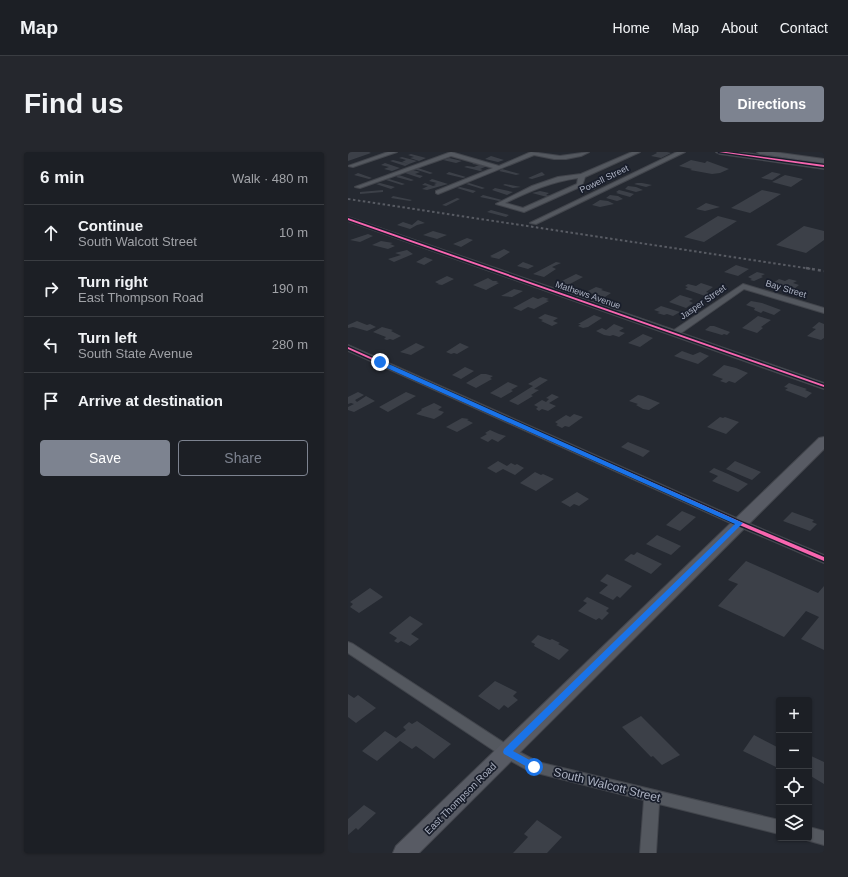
<!DOCTYPE html>
<meta charset="utf-8">
<style>
:root{--surface:#1c1f25;--page:#25272d;--text:#f1f3f6;--muted:#a0a2a7;--line:#3a3d42;--accent:#7d8390}
body{margin:0;font-family:Arial,sans-serif;background:var(--page);color:var(--text)}
.controls{position:absolute;right:12px;bottom:12px;display:grid;overflow:hidden;border-radius:4px;box-shadow:0 1px 3px #0004}
.controls button{width:36px;height:36px;display:grid;place-items:center;padding:0;border:0;border-bottom:1px solid var(--line);background:var(--surface);color:var(--text);font:20px sans-serif}
.stop{position:absolute;width:12px;height:12px;margin:-9px;border:3px solid #1a73e8;border-radius:50%;background:#fff}
.stop.end{background:#1a73e8;border-color:#fff;box-shadow:0 1px 4px #0008}
.list{margin:0;padding:0;list-style:none}
h2{display:flex;justify-content:space-between;align-items:center;height:52px;margin:0;padding:0 16px;font-size:17px}
h2 small{font-size:13px;font-weight:400;color:var(--muted)}
.list li{display:grid;grid-template-columns:26px 1fr auto;gap:12px;align-items:center;box-sizing:border-box;height:56px;padding:0 16px;border-top:1px solid var(--line)}
.list b{display:block;font-size:15px;white-space:nowrap}
.list p{margin:0;font-size:13px;white-space:nowrap;color:var(--muted)}
.list em{font-size:13px;font-style:normal;color:var(--muted)}
.actions{display:flex;gap:8px;padding:12px 16px}
.actions a{flex:1;padding:9px 0;border:1px solid var(--accent);border-radius:4px;text-align:center;font-size:14px;color:var(--accent)}
.actions .main{background:var(--accent);color:#fff}
.icon{flex:none;width:22px;height:22px;fill:none;stroke:currentColor;stroke-width:2;stroke-linecap:round;stroke-linejoin:round}
.map{position:relative;flex:none;width:476px;height:701px;overflow:hidden;border-radius:4px}
header{display:flex;align-items:center;gap:24px;box-sizing:border-box;height:56px;padding:0 20px;background:var(--surface);border-bottom:1px solid var(--line)}
header strong{font-size:19px}
nav{display:flex;gap:22px;margin-inline-start:auto;font-size:14px}
.intro{display:flex;align-items:center;justify-content:space-between;box-sizing:border-box;height:96px;padding:0 24px}
h1{margin:0;font-size:28px}
.button{padding:10px 18px;border-radius:4px;background:var(--accent);color:#fff;font-size:14px;font-weight:700}
main{display:flex;gap:24px;padding:0 24px}
aside{flex:1;background:var(--surface);border-radius:4px;box-shadow:0 1px 3px #0004}
.map>svg:first-child{display:block}
.building{fill:#3c4048}
.lines{fill:none;stroke-linecap:round;stroke-linejoin:round}
.street-casing{stroke:#42454c;stroke-width:2}
.secondary-casing{stroke:#42454c;stroke-width:2}
.street{fill:#54585f;fill-rule:evenodd}
.secondary{fill:#585b64;fill-rule:evenodd}
.rail-far1{stroke:#585b63;stroke-width:2;stroke-dasharray:2.5 2.5;stroke-linecap:butt}
.rail{stroke:#585b63;stroke-width:2.5;stroke-dasharray:3 3;stroke-linecap:butt}
.cycleway-casing{stroke:#191e2b;stroke-width:3}
.cycleway{fill:#f766af;fill-rule:evenodd}
.route{fill:#1a73e8}
.labels{text-anchor:middle;stroke-width:3.5;stroke-linejoin:round;paint-order:stroke}
.far-street-label{font-size:9px;fill:#adb3c3;stroke:#191e2b}
.street-label{font-size:10px;fill:#adb3c3;stroke:#191e2b}
.near-street-label{font-size:12px;fill:#adb3c3;stroke:#191e2b}
</style>
<header>
<strong>Map</strong>
<nav><a>Home</a><a>Map</a><a>About</a><a>Contact</a></nav>
</header>
<div class="intro"><h1>Find us</h1><a class="button">Directions</a></div>
<main>
<aside>
<h2>6 min<small>Walk · 480 m</small></h2>
<ul class="list">
<li><svg class="icon" aria-label="ahead" viewBox="0 0 24 24"><path d="M12 20V5M6 11l6-6 6 6"/></svg><div><b>Continue</b><p>South Walcott Street</p></div><em>10 m</em></li>
<li><svg class="icon" aria-label="right" viewBox="0 0 24 24"><path d="M7 20v-9h11M14 6l5 5-5 5"/></svg><div><b>Turn right</b><p>East Thompson Road</p></div><em>190 m</em></li>
<li><svg class="icon" aria-label="left" viewBox="0 0 24 24"><path d="M17 20v-9H6M10 6l-5 5 5 5"/></svg><div><b>Turn left</b><p>South State Avenue</p></div><em>280 m</em></li>
<li><svg class="icon" aria-label="arrive" viewBox="0 0 24 24"><path d="M6 21V4h12l-3 4 3 4H6"/></svg><div><b>Arrive at destination</b></div></li>
</ul>
<div class="actions"><a class="main">Save</a><a>Share</a></div>
</aside>
<div class="map">
<svg width="476" height="701" viewBox="0 0 476 701">
<rect width="100%" height="100%" fill="#252931"/>
<!-- building -->
<path class="building" d="M0 0H21L23 1 0 9Z
M319 0 323 1 313 6 303 4 309 1 308 0Z
M63 2 78 6 71 9 62 6 66 5 60 3Z
M143 4 156 8 150 10 137 7Z
M54 5 69 9 61 12 54 10 58 8 51 6Z
M101 6 114 9 108 11 95 8Z
M45 8 61 12 57 14 42 9Z
M343 8 357 11 359 9 381 17 372 21 364 22 342 18 344 17 331 14Z
M127 10 143 14 137 15 132 17 135 18 132 19 116 15 119 14 126 15 131 13 124 12Z
M37 11 52 16 44 19 36 17 41 15 33 13Z
M70 16 85 21 82 22 66 17Z
M154 17 172 22 168 23 151 19Z
M65 18 72 20 67 22 75 24 72 26 57 21Z
M101 20 118 25 115 26 98 22Z
M194 20 197 23 184 27 180 26Z
M424 20 433 22 424 28 413 26Z
M10 21 24 26 21 27 6 23Z
M51 23 66 28 63 29 48 25Z
M437 23 455 27 443 35 424 30Z
M41 27 57 32 54 33 38 28Z
M84 27 100 32 79 38 74 37 80 34 74 33 77 31 85 34 88 33 86 32 89 31 81 29Z
M32 31 47 35 43 37 28 32Z
M121 31 137 36 134 37 118 32Z
M289 31H294L304 33 298 35 286 32Z
M157 32 173 35 165 36 155 33Z
M239 32 250 35 246 38 234 35Z
M280 34 288 35 295 38 288 40 277 37Z
M112 35 128 39 125 41 109 36Z
M147 36 165 40 159 43 144 38Z
M35 38V40L12 42V40Z
M271 38 279 40 286 42 282 45 268 41 270 40H268Z
M414 38 433 42 402 61 383 56Z
M192 39 201 41 198 43 202 44 199 45 184 41Z
M135 43 154 48 151 49 132 45Z
M262 43 270 44 275 47 269 49 258 46Z
M45 44 64 48 62 49 43 46Z
M109 46 112 47 98 54 94 53Z
M252 48 260 49 266 52 252 55 244 53Z
M358 51 372 55 357 59 348 57Z
M143 58 161 63 158 65 139 60Z
M370 64 389 69 356 90 336 85Z
M70 68 77 71 69 73 62 77 49 73 55 70 64 73Z
M456 74 476 79V88L458 101 428 93Z
M85 79 99 83 89 87 75 83Z
M20 82 25 84 12 90 2 88Z
M119 86 125 88 113 95 105 92Z
M33 89 45 91 42 92 47 94 40 97 24 93Z
M156 97 162 100 151 107 142 105H144L142 104Z
M59 98 65 102 46 110 40 107 53 103 47 101Z
M77 105 85 108 76 113 68 110Z
M175 110 186 114 180 117 169 114Z
M208 110 213 111 204 115 208 117 196 125 185 122Z
M388 113 401 117 390 124 376 120Z
M409 120 417 122 413 124 415 125 406 129 402 128 404 127 400 125Z
M228 122 235 125 220 133 212 130Z
M99 124 106 127 94 133 89 132H91L87 130Z
M140 126 145 129H150L148 130 151 131 138 138 125 133Z
M431 127 437 129 441 127 449 129 445 131 451 133 446 137 425 131Z
M353 131 365 135 358 140 362 141 357 144 337 137 340 135 337 134 340 132 348 134Z
M248 135 255 137 253 138 263 141 257 145 238 140Z
M166 137 175 139 164 145 153 144Z
M332 143 345 147 341 149 345 151 338 156 321 150Z
M185 145 190 147 195 145 201 147 198 148 201 149 186 157 180 155 173 159 165 156Z
M403 149 414 151 433 158 426 163 415 159 413 161 406 158 407 156 398 153Z
M313 154 332 160 325 164 319 162 316 163 309 161 312 160 306 158Z
M197 162 210 166 205 169 210 171 204 174 193 169 195 168 190 166Z
M246 163 254 166 240 175 235 176 230 174 233 172H230Z
M410 164 423 168 413 175 415 176 409 181 394 176Z
M9 169 19 173 22 172 28 175 19 179 5 175 0 176V173Z
M471 170 476 172V186L473 188 459 184 468 177 464 176Z
M266 172 276 176 271 179 277 181 271 185 265 183 262 184 256 183 248 179 254 176 258 178Z
M362 174H366L382 180 379 183 376 182 374 183 357 178Z
M34 175 45 178 43 179 53 184 45 188 42 187 39 188 36 187 38 185 25 180Z
M295 182 305 186 292 195 280 191Z
M68 191 77 195 63 203 52 200Z
M112 191 121 195 109 202 106 201 103 202 98 200Z
M334 199 345 203 352 200 361 204 350 212 326 204Z
M376 213 388 216 400 221 387 231 381 229 378 231 372 229 375 227 364 223Z
M117 215 126 219 113 227 104 223Z
M133 222H138L145 224 142 226 144 227 128 236 118 231Z
M192 225 200 228 186 237 191 238 183 243 185 244 170 253 161 249 185 234 180 232Z
M160 230 170 234 163 238 165 239 153 246 142 241Z
M441 231 459 237 457 238 464 241 458 246 437 238 440 236 436 235Z
M10 240 16 243 7 248 9 250 18 244 27 249 6 260 0 258V255L6 252 3 251 0 252V245Z
M58 240 68 244 40 260 31 255Z
M204 242 211 245 201 251 208 254 200 259 194 257 191 259 188 257 190 255 186 253 194 248 198 250 201 247 198 246Z
M290 243 295 244 312 251 301 258 295 257 288 253 290 252 281 249Z
M86 251 94 255 90 258 96 260 93 263 86 267 68 262 74 258 73 257Z
M226 262 235 265 221 275 217 274 214 276 208 273 210 272 207 270 218 263 222 265Z
M372 265 375 266 377 265 391 270 378 282 359 275Z
M114 266 121 267 119 268 125 271 109 280 98 275Z
M142 278 151 282 158 284 150 290 144 287 140 290 132 286 139 282 137 281Z
M280 290 302 299 295 305 273 295Z
M150 309 159 314 163 311 167 313 169 312 176 316 167 323 155 317 148 321 139 316Z
M387 309 413 320 404 328 378 317Z
M366 316 380 322 400 332 390 340 364 329 370 324 361 320Z
M187 320 193 323 195 322 206 327 188 339 172 331Z
M229 340 241 347 231 354 226 352 222 355 213 350Z
M334 359 348 365 332 379 318 373Z
M444 360 466 368 464 370 469 372 462 379 435 369Z
M309 383 333 394 323 403 298 392Z
M289 400 314 412 303 422 276 408 283 402 286 403Z
M398 409 470 441 476 434V498L453 487 471 465 458 459 436 485 370 454 390 432 380 428Z
M259 422 284 434 272 446 269 444 265 448 251 441 260 433 252 429Z
M22 436 35 445 11 461 2 455 5 452 2 450Z
M239 445 261 456 258 459 261 461 254 468 251 466 248 468 230 459 239 451 235 449Z
M62 464 75 472 63 482 71 487 62 494 53 489 50 491 46 489 49 486 41 481Z
M190 483 202 488 204 487 212 491 210 492 221 498 211 508 186 494 187 492 183 490Z
M147 529 169 540 165 544 170 548 160 556 156 553 151 558 130 544Z
M0 542 6 546 10 543 28 556 8 571 0 565Z
M293 564 332 603 314 613 305 604 303 605 274 575Z
M69 569 103 592 86 607 68 594 64 597 52 589 29 609 14 599 37 579 48 586 58 578 55 575 61 570 64 572Z
M406 583 431 596V611L428 615 395 599Z
M461 603 476 610V632L461 623Z
M16 653 28 661 10 678 8 676 0 683V667Z
M189 668 214 685 199 701H165L180 685 176 682Z"/>
<g class="lines">
<!-- street casing -->
<g class="street-casing">
<path id="street" d="M40 0H49L5 15 0 14Z
M103 0 151 14 183 0 212 4 241 0 233 4 218 7H206L186 3 90 42 88 41V39L145 16 103 4 12 36 7 35Z
M284 0H292L237 25 234 34 176 60 148 52 184 34 210 25 233 22ZM230 26 229 32 175 56 157 51C182 39 202 30 230 26Z
M329 0H337L188 72 182 71Z
M409 0H425L476 7V11L412 2Z
M0 65 326 178 395 132 476 156V161L396 137 333 181 476 231V237L0 69Z
M0 193 395 369 476 403V411L387 373 0 199Z
M0 490 5 492 164 596 190 610 431 668V682L311 652 308 701H292L296 648 181 619 154 604 0 501Z
M461 675 476 679V693L455 687 461 686Z"/>
</g>
<!-- secondary casing -->
<g class="secondary-casing">
<path id="secondary" d="M368 0H390L476 11V17L372 2Z
M476 285V297L71 701H45L48 694 471 286Z"/>
</g>
<!-- street -->
<use href="#street" class="street"/>
<!-- secondary -->
<use href="#secondary" class="secondary"/>
<!-- rail-far1 -->
<path class="rail-far1" d="M0 47 464 117"/>
<!-- rail -->
<path class="rail" d="M458 116 476 119"/>
<!-- cycleway casing -->
<g class="cycleway-casing">
<path id="cycleway" d="M371 0H378L476 13V15Z
M0 66 476 233V235L0 68Z
M0 195 393 370 476 405V409L389 372 0 197Z"/>
</g>
<!-- cycleway -->
<use href="#cycleway" class="cycleway"/>
</g>
<!-- route -->
<path class="route" d="M30 209H34L395 371 165 599 189 612 190 615 189 617H183L156 602 155 600 156 597 387 372 30 212Z"/>
<g class="labels">
<!-- far-street labels -->
<g class="far-street-label">
<text transform="translate(256 27) rotate(-26)" y="3">Powell Street</text>
<text transform="translate(438 137) rotate(17)" y="3">Bay Street</text>
<text transform="translate(240 143) rotate(19)" y="3">Mathews Avenue</text>
<text transform="translate(355 150) rotate(-35)" y="3">Jasper Street</text>
</g>
<!-- street labels -->
<g class="street-label">
<text transform="translate(112 646) rotate(-45)" y="4">East Thompson Road</text>
</g>
<!-- near-street labels -->
<g class="near-street-label">
<text transform="translate(259 633) rotate(14)" y="4">South Walcott Street</text>
</g>
</g>
</svg>
<div class="controls">
<button>+</button>
<button>−</button>
<button><svg class="icon" aria-label="locate" viewBox="0 0 24 24"><circle cx="12" cy="12" r="6"/><path d="M12 2v4M12 18v4M2 12h4M18 12h4"/></svg></button>
<button><svg class="icon" aria-label="layers" viewBox="0 0 24 24"><path d="M12 4l9 5-9 5-9-5zM3 14l9 5 9-5"/></svg></button>
</div>
<div class="stop" style="left:186px;top:615px"></div>
<div class="stop end" style="left:32px;top:210px"></div>
</div>
</main>
